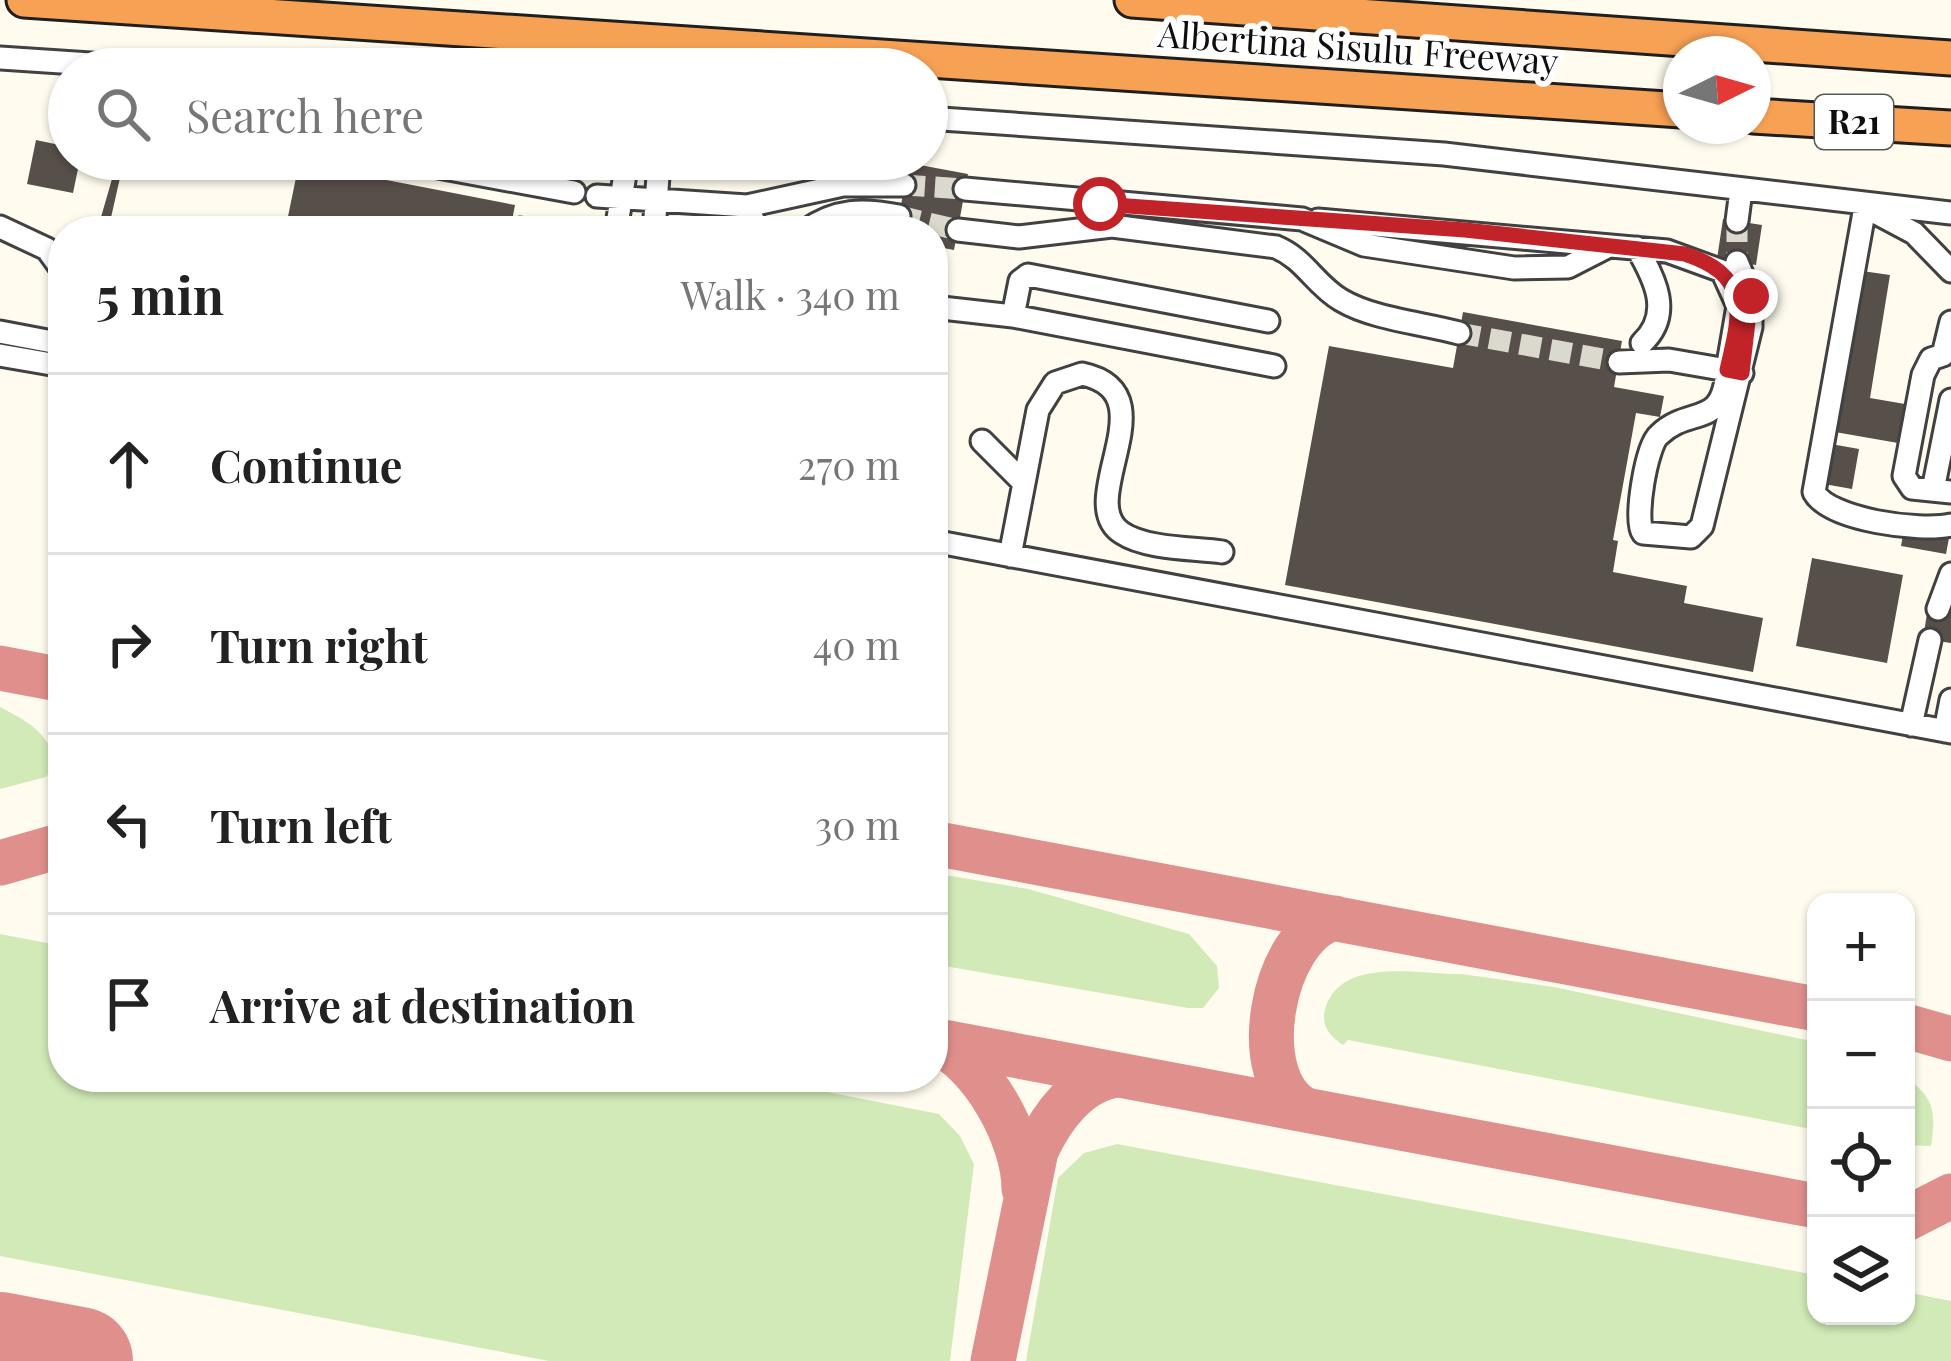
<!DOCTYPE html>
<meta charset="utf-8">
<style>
:root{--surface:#fff;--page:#f2f2f2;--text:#222;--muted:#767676;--line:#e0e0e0}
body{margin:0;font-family:"Playfair Display",serif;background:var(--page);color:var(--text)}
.controls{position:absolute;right:36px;bottom:36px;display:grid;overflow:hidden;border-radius:24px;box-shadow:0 3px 9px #0004}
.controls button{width:108px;height:108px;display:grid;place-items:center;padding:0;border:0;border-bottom:3px solid var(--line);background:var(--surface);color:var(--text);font:60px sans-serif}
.compass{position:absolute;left:1663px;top:36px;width:108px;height:108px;border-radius:50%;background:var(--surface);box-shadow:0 3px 9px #0004;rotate:85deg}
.stop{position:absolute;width:36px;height:36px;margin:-27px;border:9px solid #c12328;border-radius:50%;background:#fff}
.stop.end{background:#c12328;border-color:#fff;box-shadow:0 3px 12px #0008}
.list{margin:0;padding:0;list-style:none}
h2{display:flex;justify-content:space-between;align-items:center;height:156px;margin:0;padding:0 48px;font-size:51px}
h2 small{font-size:39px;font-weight:400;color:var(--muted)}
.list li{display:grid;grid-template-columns:78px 1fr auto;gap:36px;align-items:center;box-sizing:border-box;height:180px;padding:0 48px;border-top:3px solid var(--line)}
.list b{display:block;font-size:45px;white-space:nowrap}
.list em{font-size:39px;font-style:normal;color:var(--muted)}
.icon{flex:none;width:66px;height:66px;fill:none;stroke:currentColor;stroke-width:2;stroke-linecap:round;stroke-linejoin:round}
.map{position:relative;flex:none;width:1951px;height:1361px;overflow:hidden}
.search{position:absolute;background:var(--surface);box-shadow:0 3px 9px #0004;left:48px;top:48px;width:900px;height:132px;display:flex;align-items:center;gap:30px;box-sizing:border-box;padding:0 42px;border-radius:66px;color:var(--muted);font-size:45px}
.panel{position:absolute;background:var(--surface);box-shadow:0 3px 9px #0004;left:48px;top:216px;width:900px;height:876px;border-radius:48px}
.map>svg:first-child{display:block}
.green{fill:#d1eab7}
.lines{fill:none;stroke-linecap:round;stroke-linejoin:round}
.taxiway{stroke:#e0908c;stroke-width:45}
.runway{stroke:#e0908c;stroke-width:108}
.building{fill:#574f4a}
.minor-tunnel{stroke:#dbd8cd;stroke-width:21;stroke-dasharray:21 10;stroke-linecap:butt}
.minor-casing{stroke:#414141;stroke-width:27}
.highway-casing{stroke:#1f1f1f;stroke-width:39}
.minor{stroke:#fff;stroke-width:21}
.highway{stroke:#f7a155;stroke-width:33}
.route{stroke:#c12328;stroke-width:15}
.labels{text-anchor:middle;stroke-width:12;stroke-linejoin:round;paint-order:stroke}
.shield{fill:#fff;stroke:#565656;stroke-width:3}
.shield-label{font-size:33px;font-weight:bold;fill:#0e0e0e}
.street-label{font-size:36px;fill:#0e0e0e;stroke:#fff}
</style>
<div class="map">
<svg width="1951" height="1361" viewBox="0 0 1951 1361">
<rect width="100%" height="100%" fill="#fffcef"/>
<!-- green -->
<path class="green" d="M0 707C27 721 50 733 56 765L46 777 0 789Z
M933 873 1028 889 1189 934 1217 966 1219 988 1203 1008H1188L933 964Z
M0 934 63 946V1077H750L939 1114 960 1136 974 1164 950 1361H549L0 1256Z
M1461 974 1554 987 1816 1042V1130L1348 1040 1343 1045C1328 1035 1320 1024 1326 1006 1343 957 1418 974 1461 974Z
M1906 1078C1935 1097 1936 1114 1931 1146L1906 1145Z
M1117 1144 1816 1275V1316H1906V1292L1951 1301V1361H1026L1058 1178 1084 1153Z"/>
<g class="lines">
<!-- taxiway -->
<path class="taxiway" d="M0 668 63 680
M933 843 1816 1009
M0 863 63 845
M1906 1026 1951 1039
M933 1040 1816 1206
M934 1041C982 1062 1024 1138 1024 1189
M1306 1110C1245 1082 1271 934 1335 918
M1906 1219 1951 1196
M993 1361 1036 1151C1051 1118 1079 1078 1119 1075"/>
<!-- runway -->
<path class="runway" d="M0 1346 79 1361"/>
</g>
<!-- building -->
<path class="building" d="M36 140 69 147V159L124 160 108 231H97L114 172 79 164 73 193 27 184Z
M594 159H678L677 178 593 171Z
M299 163 515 205 510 231H285Z
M909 163 968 174 954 250 933 246V231H896Z
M1723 219 1762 225 1756 265 1717 259Z
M1862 271 1890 275 1870 398 1905 404 1898 443 1835 432Z
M1463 312 1622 341 1614 387 1664 396 1660 417 1636 413 1613 540 1618 541 1613 572 1687 586 1684 603 1763 618 1753 672 1285 585 1329 346 1453 368Z
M1831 444 1859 449 1852 489 1824 484Z
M1904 529 1949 538 1946 554 1901 546Z
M1812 558 1903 575 1887 663 1796 646Z
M1928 607 1951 611V643L1923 639Z"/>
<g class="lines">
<!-- minor-tunnel -->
<path class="minor-tunnel" d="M904 185 965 189
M899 216 958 230
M1737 221V262
M1459 333 1619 362"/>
<!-- minor casing -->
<g class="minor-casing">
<path id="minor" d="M0 58 166 69
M927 118 1444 154 1951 213
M395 159 574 192
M965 189 1302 219 1364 245 1514 268 1568 267 1609 246
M597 196 747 206 843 185H904
M747 206 758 231
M1865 207 1814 492C1829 520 1920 532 1951 525
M1867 208 1914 233 1951 271
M1318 220 1667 251 1722 271 1738 306 1727 370 1669 360 1619 362
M1737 221 1741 190
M0 227 47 249 63 271
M520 229 532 231
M958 230 1019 237 1112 226 1276 247C1305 259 1315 285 1341 300 1373 319 1422 323 1459 333
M616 231 625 174
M654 231 658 176
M805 231C836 209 863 209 899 216
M1637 248C1655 279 1673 314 1642 343
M1737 262 1751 296V327L1702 526 1691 537 1643 533C1634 521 1646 446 1659 435 1690 405 1723 430 1727 370L1742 373
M933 307 1013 316 1274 366
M1013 316 1020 281 1028 275 1268 321
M0 332 63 344
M0 355 63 366
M1943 355 1931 359 1923 375 1904 476 1912 488 1951 492
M1943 355 1951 322
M982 441 1024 483
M1933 490 1951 400
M933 541 1951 732
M1010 556 1038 410 1055 383 1082 374C1172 393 1072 501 1122 533 1146 549 1193 548 1222 552
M1938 609 1951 574
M1911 725 1930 640
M1945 731 1951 700"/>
</g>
<!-- highway casing -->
<g class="highway-casing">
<path id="highway" d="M24 0 1681 110
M1132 0 1951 58
M1753 116 1951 128"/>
</g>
<!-- minor -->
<use href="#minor" class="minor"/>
<!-- highway -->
<use href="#highway" class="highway"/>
</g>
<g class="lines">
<!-- route -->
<path class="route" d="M1100 204 1465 230 1685 254C1752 276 1740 313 1727 370L1742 373 1751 296"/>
</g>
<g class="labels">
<!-- shield labels -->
<rect class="shield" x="1815" y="95" width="78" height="54" rx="9"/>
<g class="shield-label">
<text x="1854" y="134">R21</text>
</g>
<!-- street labels -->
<g class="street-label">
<text transform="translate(1358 48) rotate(4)" y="13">Albertina Sisulu Freeway</text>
</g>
</g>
</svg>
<div class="controls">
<button>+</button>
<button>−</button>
<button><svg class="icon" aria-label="locate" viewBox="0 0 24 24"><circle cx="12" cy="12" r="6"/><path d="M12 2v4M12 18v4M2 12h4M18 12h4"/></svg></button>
<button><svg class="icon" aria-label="layers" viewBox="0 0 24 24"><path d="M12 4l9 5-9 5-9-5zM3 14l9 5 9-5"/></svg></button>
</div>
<svg class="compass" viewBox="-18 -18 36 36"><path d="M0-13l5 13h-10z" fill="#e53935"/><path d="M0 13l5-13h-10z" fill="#767676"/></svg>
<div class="stop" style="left:1100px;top:204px"></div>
<div class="stop end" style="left:1751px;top:296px"></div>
<div class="search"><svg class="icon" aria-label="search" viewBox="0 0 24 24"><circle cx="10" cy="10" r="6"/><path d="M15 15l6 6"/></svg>Search here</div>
<section class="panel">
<h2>5 min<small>Walk · 340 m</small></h2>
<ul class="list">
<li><svg class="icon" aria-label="ahead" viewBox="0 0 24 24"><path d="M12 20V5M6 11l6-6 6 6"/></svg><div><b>Continue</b></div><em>270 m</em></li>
<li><svg class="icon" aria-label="right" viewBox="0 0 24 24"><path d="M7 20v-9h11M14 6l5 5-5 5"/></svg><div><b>Turn right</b></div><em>40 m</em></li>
<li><svg class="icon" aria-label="left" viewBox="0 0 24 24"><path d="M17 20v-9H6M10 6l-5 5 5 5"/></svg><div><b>Turn left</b></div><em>30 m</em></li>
<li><svg class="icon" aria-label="arrive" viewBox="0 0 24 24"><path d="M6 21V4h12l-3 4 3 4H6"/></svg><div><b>Arrive at destination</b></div></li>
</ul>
</section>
</div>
